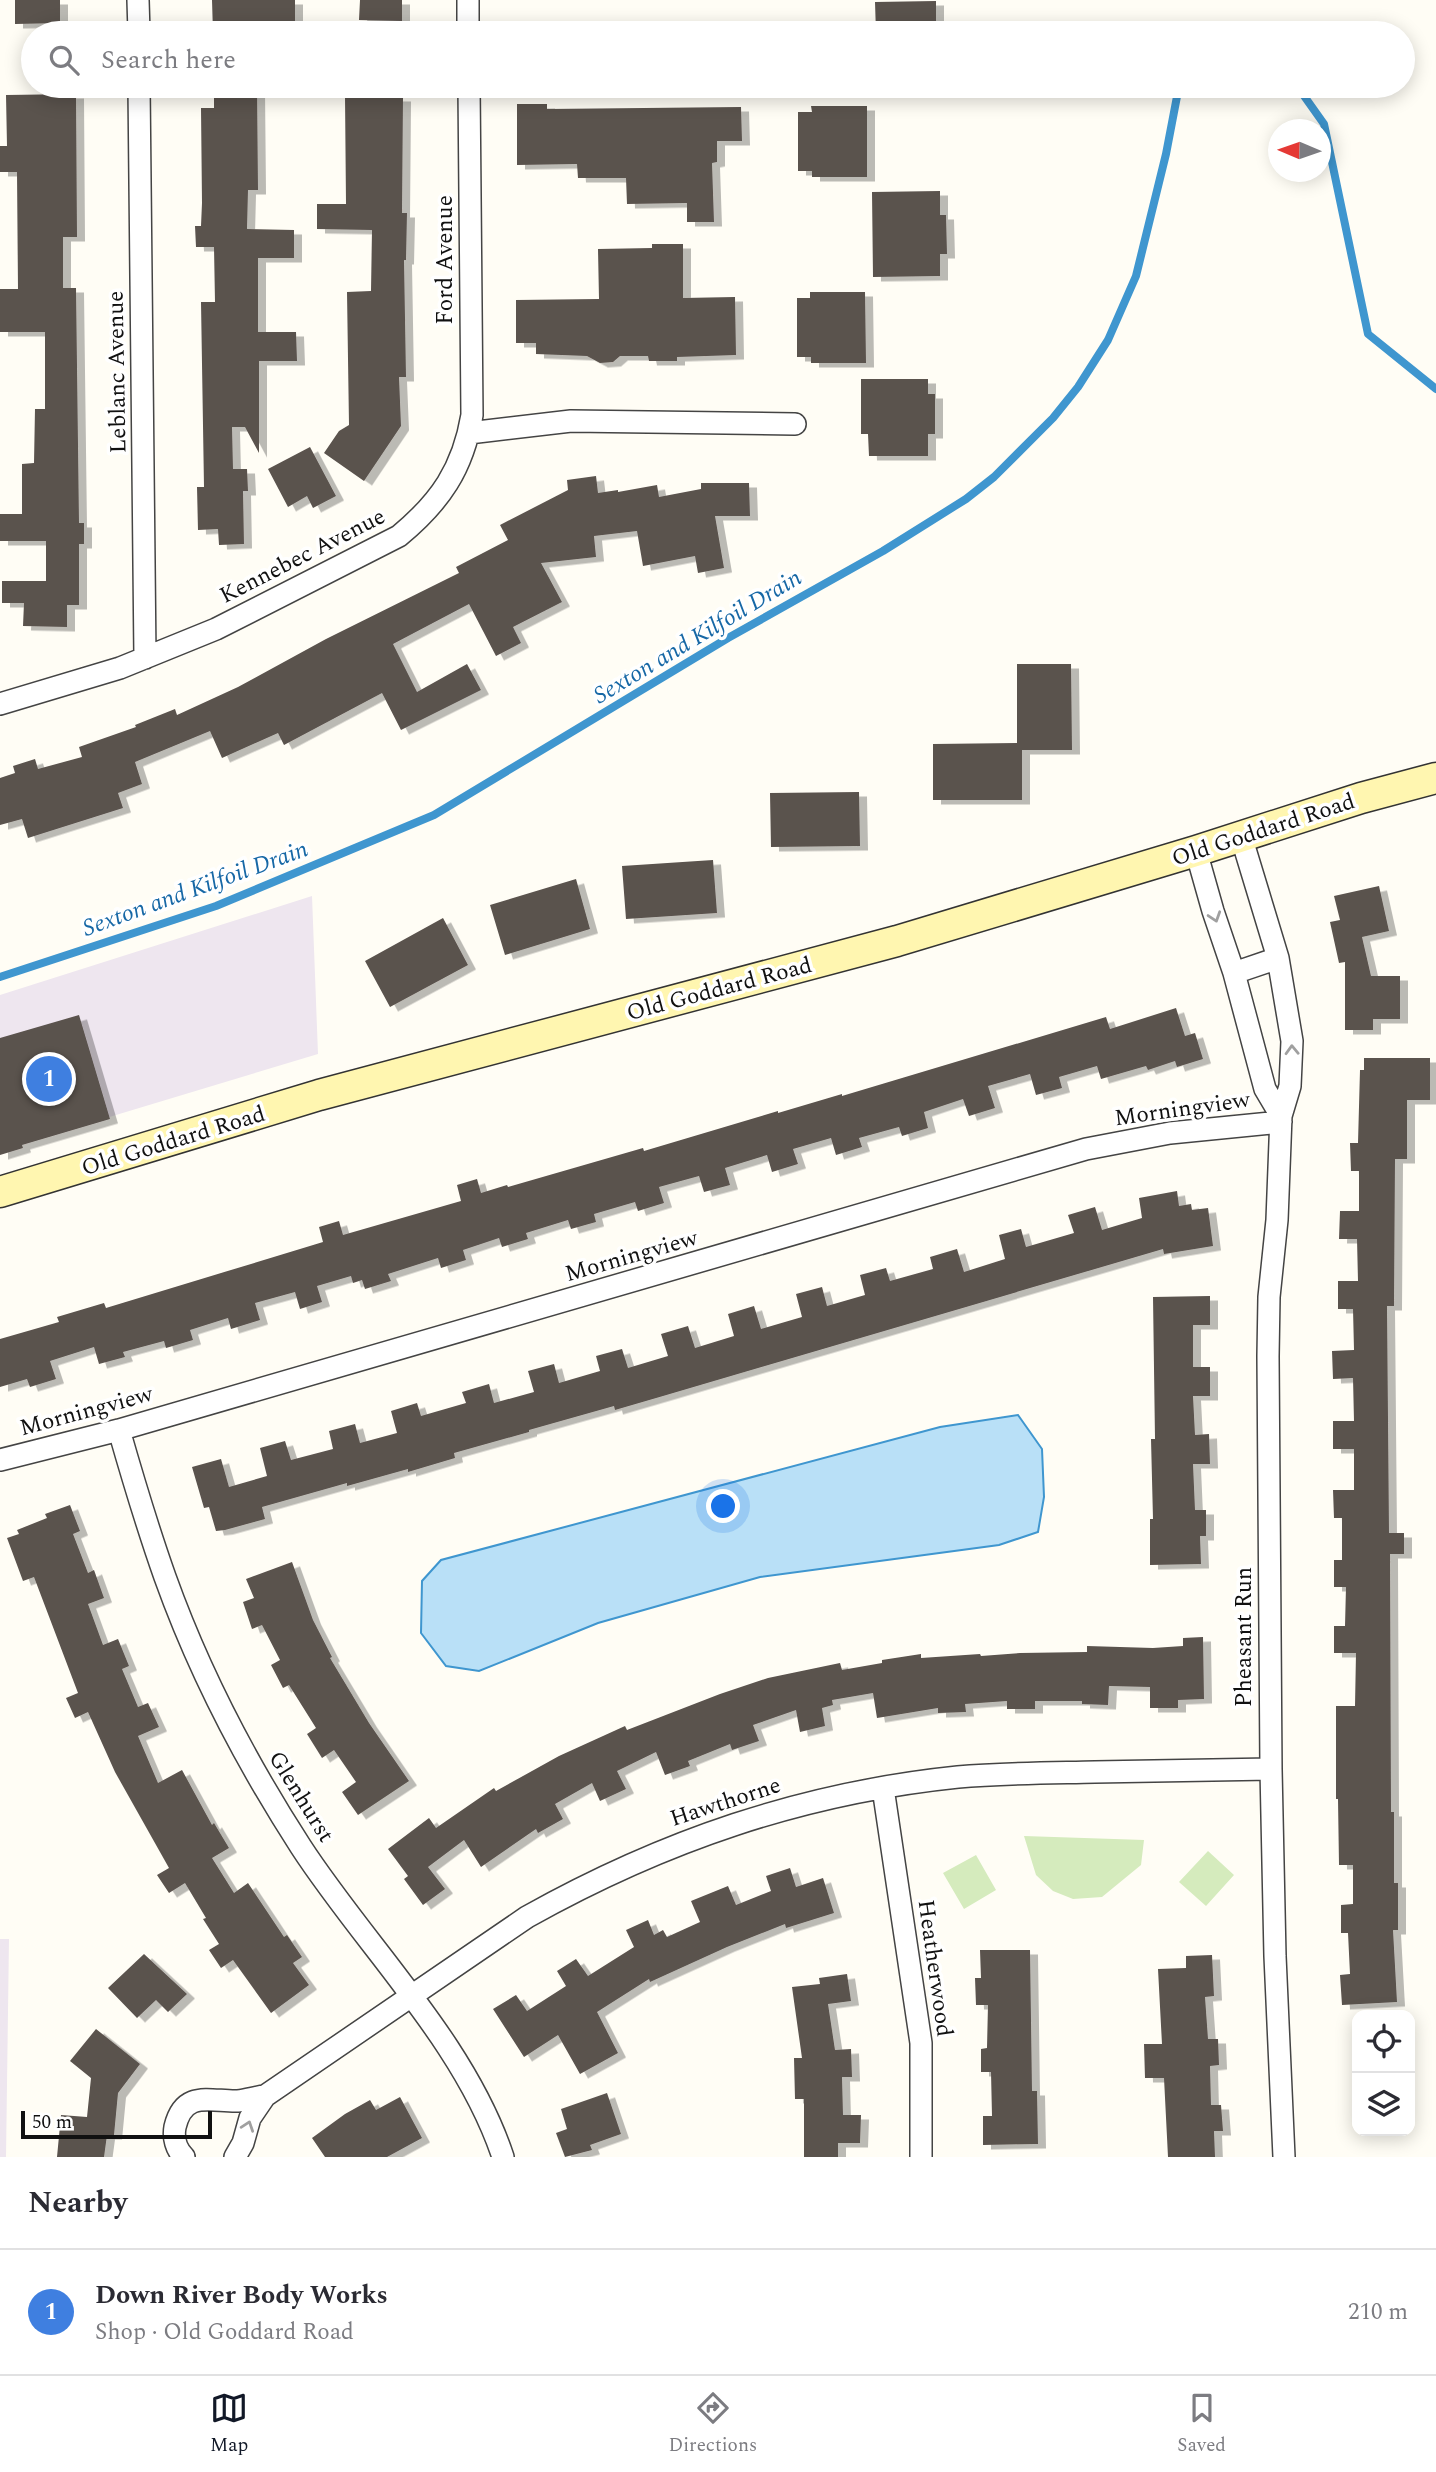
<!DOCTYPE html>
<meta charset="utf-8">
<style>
:root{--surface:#fff;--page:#f2f2f3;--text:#2b2b33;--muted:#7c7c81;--line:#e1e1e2;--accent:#111827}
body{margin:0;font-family:Spectral,serif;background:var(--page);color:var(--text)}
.controls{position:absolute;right:21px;bottom:21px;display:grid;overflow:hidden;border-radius:14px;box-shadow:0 4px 18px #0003}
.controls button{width:63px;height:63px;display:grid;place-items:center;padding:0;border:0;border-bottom:2px solid var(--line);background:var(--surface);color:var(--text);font:35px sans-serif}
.compass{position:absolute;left:1268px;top:119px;width:63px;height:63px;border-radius:50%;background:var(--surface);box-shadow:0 4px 18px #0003;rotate:272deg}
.scale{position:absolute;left:21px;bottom:18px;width:191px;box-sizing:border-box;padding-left:7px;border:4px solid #111;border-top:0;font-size:19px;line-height:24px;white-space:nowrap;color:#111;-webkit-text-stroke:5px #fff;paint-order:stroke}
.you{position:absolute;left:724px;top:1507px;width:24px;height:24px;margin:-18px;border:5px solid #fff;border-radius:50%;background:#1a73e8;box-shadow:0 0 0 10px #1a73e833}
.badge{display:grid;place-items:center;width:46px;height:46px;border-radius:50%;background:var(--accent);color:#fff;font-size:23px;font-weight:700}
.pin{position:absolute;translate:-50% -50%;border:4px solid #fff;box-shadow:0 2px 7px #0006}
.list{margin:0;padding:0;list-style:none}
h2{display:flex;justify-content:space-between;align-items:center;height:91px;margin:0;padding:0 28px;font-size:30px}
h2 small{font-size:23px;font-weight:400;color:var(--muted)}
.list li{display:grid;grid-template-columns:46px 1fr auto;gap:21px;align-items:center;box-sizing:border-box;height:126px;padding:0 28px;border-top:2px solid var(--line)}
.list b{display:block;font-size:26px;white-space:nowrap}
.list p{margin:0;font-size:23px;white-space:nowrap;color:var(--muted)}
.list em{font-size:23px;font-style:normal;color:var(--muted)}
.icon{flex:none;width:38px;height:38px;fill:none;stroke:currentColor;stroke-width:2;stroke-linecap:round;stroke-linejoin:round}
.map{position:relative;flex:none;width:1436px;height:2157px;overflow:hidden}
.search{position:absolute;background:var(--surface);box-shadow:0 4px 18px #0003;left:21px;right:21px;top:21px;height:77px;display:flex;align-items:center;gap:18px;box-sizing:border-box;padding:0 24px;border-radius:38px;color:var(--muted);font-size:26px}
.sheet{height:217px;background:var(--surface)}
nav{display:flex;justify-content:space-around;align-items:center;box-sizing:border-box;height:98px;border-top:2px solid var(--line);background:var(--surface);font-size:19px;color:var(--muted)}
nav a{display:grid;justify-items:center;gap:4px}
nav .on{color:var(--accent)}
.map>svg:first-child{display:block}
.industrial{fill:#eee6ef}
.green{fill:#d5ebbd}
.water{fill:#b9e0f7;stroke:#3f96cf;stroke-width:2}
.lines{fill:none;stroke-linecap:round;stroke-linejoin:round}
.stream{stroke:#3f96cf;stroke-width:8}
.building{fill:#5a524d;filter:url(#shadow)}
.street-casing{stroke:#444;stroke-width:24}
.secondary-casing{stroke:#333;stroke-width:33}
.street{stroke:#fff;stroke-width:21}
.secondary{stroke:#fff6b0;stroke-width:30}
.oneway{stroke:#a0a0a0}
.labels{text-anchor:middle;stroke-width:7;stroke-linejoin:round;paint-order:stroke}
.street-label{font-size:23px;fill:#111;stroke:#fff}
.water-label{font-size:24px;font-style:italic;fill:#1768a6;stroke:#fff}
</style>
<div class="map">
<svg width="1436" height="2157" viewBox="0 0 1436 2157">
<defs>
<filter id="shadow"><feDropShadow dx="8" dy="4.5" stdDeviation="0" flood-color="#0004"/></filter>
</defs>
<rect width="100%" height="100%" fill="#fffdf5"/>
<!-- industrial -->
<path class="industrial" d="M312 896 318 1054 0 1150V995Z
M0 1939H9L6 2157H0Z"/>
<!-- green -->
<path class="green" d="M1024 1836 1144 1840 1141 1865 1102 1897 1073 1899 1053 1891 1036 1875Z
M1208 1851 1234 1875 1206 1906 1179 1882Z
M976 1855 996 1890 964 1909 943 1873Z"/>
<!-- water -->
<path class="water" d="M1018 1415 1042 1449 1044 1497 1038 1532 999 1545 760 1577 598 1623 479 1671 446 1666 421 1633 422 1581 441 1560 940 1427Z"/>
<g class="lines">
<!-- stream -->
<path class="stream" d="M1297 86 1324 124 1368 334 1436 389
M0 977 216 906 434 815 728 638 883 551 966 499 994 477 1053 418 1078 387 1108 340 1136 276 1166 154 1179 86"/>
</g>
<!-- building -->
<path class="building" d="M15 0H60V23L15 24Z
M212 0H295V23H255V33H213Z
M360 0H402V21L359 20Z
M936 1V33H876L875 2Z
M214 86H257L258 190H248L247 229 294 230V258H258V332H296L297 361H259V453L245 427H232L233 469H247L248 491H243L244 544 219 545 218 529 198 530 197 487H204L201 302H215L214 247H196L195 226H201L202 203 201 108H214Z
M76 94 77 237H63V288H76L79 523H84V544H79V605H67V627L23 626 24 603H2V581H46V541H0V514H22V464L34 463 35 409H45V332H0V289H18L17 172H0V146H7L6 95Z
M345 96 403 97 402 213H407L406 260H404L406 377H399L401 426 364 481 324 453 339 431 349 425 347 292 371 291 372 230 317 229V204H346Z
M517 104H547V109L741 107 742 141H717V162L712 163 714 222H687V203L627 204 626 178H578L577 164 517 165Z
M811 106H867V177H812V171H798V112H812Z
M940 191V215H946L947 254H940V276L873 277 872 192Z
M652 244H683V298L735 297 736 355 677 357V361H649L648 356H620L613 362 600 363 587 356 536 354V343H516V300L599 299 598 249 652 248Z
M810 292H865L866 363H811V357H797V298H810Z
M861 379H928V394H935V434H928V456H869L868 434H861Z
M310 447 336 496 313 508 307 496 288 507 268 469Z
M596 476 598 493 618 490V492L657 485 659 497 701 489V483H749L750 516H715L724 568 698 573 695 556 643 566 637 531 594 536 596 557 541 563 562 602 513 627 521 643 496 656 469 604 393 644 417 692 467 664 481 690 401 730 382 693 284 745 278 733 222 758 210 731 135 762 142 784 118 793 123 808 28 838 22 819 0 825V778L15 773 13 766 35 759 38 769 82 757 79 747 136 727 135 725 175 709 177 715 238 687 326 639 459 573 456 567 508 540 500 525 568 490 567 480Z
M1017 664H1071L1072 750H1022V800H933V744L1017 743Z
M859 792 860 846 771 847 770 793Z
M713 860 717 913 626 919 622 866Z
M576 879 590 929 505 955 490 905Z
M1379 886 1389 931 1362 937 1371 976H1400V1019H1373V1030H1345V962L1339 963 1330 922 1340 920 1334 896Z
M443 918 468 965 390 1007 365 961Z
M1176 1008 1185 1036 1195 1033 1203 1059 1177 1067 1175 1061 1148 1070 1146 1066 1101 1079 1097 1066 1059 1077 1062 1088 1036 1095 1030 1074 988 1086 995 1108 969 1116 963 1099 924 1112 928 1128 902 1136 899 1127 859 1138 862 1147 836 1155 831 1138 793 1149 798 1164 772 1172 767 1155 725 1168 730 1185 704 1192 699 1176 659 1187 664 1203 638 1211 635 1202 594 1214 596 1222 571 1229 568 1220 526 1233 528 1239 502 1247 499 1238 463 1250 466 1260 441 1268 438 1258 388 1274 391 1281 365 1289 362 1280 353 1283 351 1276 317 1286 322 1302 300 1309 295 1292 255 1303 260 1320 231 1329 228 1318 190 1330 193 1340 166 1348 164 1341 123 1352 125 1357 99 1364 94 1347 50 1361 56 1379 30 1387 27 1379 0 1387V1339L59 1322 57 1317 104 1303 106 1308 323 1242 319 1227 339 1221 343 1235 461 1201 457 1185 477 1179 481 1193 507 1185 508 1187 643 1148 644 1151 778 1111V1113L842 1094V1096L1106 1017 1110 1029Z
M79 1015 110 1119 22 1145 23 1148 0 1155V1038Z
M1364 1058H1430V1100H1407V1159H1395L1394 1306H1387L1389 1533H1404V1554H1390L1391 1812H1394V1883H1398V1930H1393L1397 2002 1342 2005 1340 1975 1350 1974 1348 1933H1341V1905L1353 1904V1865H1339L1338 1799H1336V1706H1355L1356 1653H1334V1626H1345L1346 1587H1334V1560H1342V1518H1334L1333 1490H1354V1449H1333V1421H1354L1353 1378 1333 1379 1332 1351 1354 1350 1353 1309H1338V1281H1358L1357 1239H1339L1340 1211H1359V1171H1351L1350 1143H1358L1360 1070H1364Z
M1177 1191 1179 1206 1191 1204 1192 1210 1208 1208 1213 1246 1164 1254 1163 1249 663 1396 615 1410 614 1406 529 1430V1432L454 1453 455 1458 408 1472V1469L347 1486V1483L262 1507 265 1519 225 1530 216 1531 209 1507 204 1508 192 1467 221 1459 229 1487 267 1476 260 1448 285 1441 291 1460 333 1449 329 1431 355 1424 360 1443 397 1433 391 1411 417 1403 421 1416 466 1403 462 1392 489 1384 494 1403 534 1392 528 1371 554 1364 559 1383 600 1371 596 1356 622 1349 628 1368 668 1356 661 1334 688 1326 695 1348 734 1336 728 1314 754 1306 761 1329 802 1317 796 1294 822 1287 827 1306 865 1295 860 1275 886 1268 890 1281 933 1269 930 1257 957 1249 964 1272 1005 1259 999 1235 1021 1229 1026 1247 1074 1233 1068 1215 1095 1207 1102 1230 1142 1218 1139 1198Z
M1210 1296V1325H1193V1367H1210V1396H1193L1195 1435 1209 1434 1210 1464H1193L1195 1510H1206V1536H1200L1201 1564 1150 1565V1519H1153L1151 1439H1155L1153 1297Z
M70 1505 80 1531 73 1534 88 1573 94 1570 104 1598 88 1604 103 1645 118 1639 129 1666 122 1669 138 1707 148 1703 159 1727 138 1736 158 1783 182 1770 212 1825 214 1823 229 1848 212 1858 234 1893 248 1883 284 1937 287 1935 302 1957 293 1963 309 1985 271 2013 233 1960 221 1968 209 1950 219 1944 203 1919 206 1918 185 1883 169 1893 157 1875 169 1868 115 1772 88 1712 75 1718 66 1698 78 1693 34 1577 23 1581 7 1538 19 1534 17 1530 47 1518 45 1514Z
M292 1562 313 1620 332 1657 330 1658 369 1723 409 1781 358 1815 342 1792 356 1782 334 1750 322 1758 307 1734 316 1728 289 1685 283 1688 271 1665 280 1660 262 1625 252 1629 243 1602 254 1598 246 1579Z
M1203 1637 1204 1699 1178 1700V1708H1150V1687L1109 1686 1108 1705 1082 1704V1701H1035V1709H1007V1701L965 1704 966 1712 938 1713V1708L877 1718 873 1693 832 1700 833 1705 822 1708 825 1726 800 1732 796 1710 753 1725 759 1741 732 1750 730 1744 688 1761 690 1766 665 1775 656 1752 617 1771 626 1789 600 1801 592 1783 555 1804 563 1819 538 1833 536 1829 481 1867 464 1840 428 1867 445 1889 423 1905 404 1879 408 1876 388 1849 429 1818 436 1828 494 1788 496 1791 559 1756 625 1726 627 1730 720 1694 768 1678 840 1663 842 1670 882 1663V1660L921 1654V1658L980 1654 981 1656 1020 1653 1087 1652V1646L1153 1648 1183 1646V1638Z
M790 1868 796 1887 823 1878 834 1913 786 1928 785 1924 727 1947 650 1982 649 1979 597 2012 618 2053 580 2074 558 2035 524 2057 493 2009 516 1995 527 2011 566 1986 557 1971 576 1959 588 1976 634 1947 626 1930 648 1920 654 1935 663 1930 667 1937 700 1922 691 1901 728 1886 736 1905 771 1891 766 1876Z
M980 1950H1030L1032 2091H1037L1038 2144 983 2145V2116H992L991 2072H981V2049L987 2048 988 2005H976L975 1978H981Z
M144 1954 187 1994 168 2012 156 2000 137 2018 108 1988Z
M1212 1955 1214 1996 1205 1997 1208 2039H1218L1219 2065 1210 2066 1211 2105H1221L1223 2131H1214L1215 2157H1168L1164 2078H1145L1144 2044H1162L1158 1969 1186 1968V1956Z
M847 1974 851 2001 828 2004 835 2050 851 2049 852 2077H842L843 2115H861L860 2143H838V2157H804V2099H795L794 2058H802L792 1987 820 1984 819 1978Z
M96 2029 140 2064 118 2093 114 2135H107L104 2157H57L61 2115 87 2117 91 2078 70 2061Z
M607 2093 621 2134 590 2145 592 2150 565 2157 556 2133 567 2129 561 2109Z
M400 2097 422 2138 387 2157H325L312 2138 345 2114 370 2100 376 2110Z"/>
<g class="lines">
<!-- street casing -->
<g class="street-casing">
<path id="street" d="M138 0 139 33
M468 0V33
M139 86 145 658
M469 433 571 421 795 424
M0 704 120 668 216 629 399 536C440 502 463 469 472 415L469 86
M1241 836 1278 958 1292 1041 1290 1086 1281 1116 1277 1220 1269 1297 1268 1356 1271 1769 1275 1956 1284 2157
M1196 851 1213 911 1234 973 1265 1089 1281 1116
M1234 973 1278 958
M119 1430C133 1479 148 1529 165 1577 199 1672 246 1762 301 1847 366 1947 465 2042 503 2157
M0 1460 119 1430 1086 1149 1170 1133 1281 1122
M883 1788 921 2043V2157
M184 2157C176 2149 173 2138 175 2127 184 2089 211 2102 238 2101 247 2100 256 2097 265 2096
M235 2157 243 2143 250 2118 265 2096 527 1917C663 1841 802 1793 958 1777 1003 1773 1050 1773 1095 1772 1154 1771 1212 1770 1271 1769"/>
</g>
<!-- secondary casing -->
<g class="secondary-casing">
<path id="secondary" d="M0 1192 319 1095 897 941 1196 851 1361 798 1436 778"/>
</g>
<!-- street -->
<use href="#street" class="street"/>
<!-- secondary -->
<use href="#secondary" class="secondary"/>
</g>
<!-- one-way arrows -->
<defs><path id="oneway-chevron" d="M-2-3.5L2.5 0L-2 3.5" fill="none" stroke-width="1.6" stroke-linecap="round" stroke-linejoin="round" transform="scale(1.75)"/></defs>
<g class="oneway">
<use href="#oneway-chevron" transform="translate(1215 917) rotate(72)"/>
<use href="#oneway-chevron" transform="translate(1292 1050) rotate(-92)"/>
<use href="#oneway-chevron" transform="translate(248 2126) rotate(-71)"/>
</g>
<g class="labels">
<!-- street labels -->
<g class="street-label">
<text transform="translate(444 260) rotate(-90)" y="8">Ford Avenue</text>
<text transform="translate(116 372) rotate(-91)" y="8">Leblanc Avenue</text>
<text transform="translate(302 555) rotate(-27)" y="8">Kennebec Avenue</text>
<text transform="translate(1263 829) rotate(-18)" y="8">Old Goddard Road</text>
<text transform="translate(719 988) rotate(-15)" y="8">Old Goddard Road</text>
<text transform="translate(1182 1108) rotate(-8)" y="8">Morningview</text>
<text transform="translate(173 1140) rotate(-17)" y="8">Old Goddard Road</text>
<text transform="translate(631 1255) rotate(-16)" y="8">Morningview</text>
<text transform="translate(86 1410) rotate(-15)" y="8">Morningview</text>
<text transform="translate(1243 1637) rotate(-90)" y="8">Pheasant Run</text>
<text transform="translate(302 1796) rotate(58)" y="8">Glenhurst</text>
<text transform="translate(725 1801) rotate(-18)" y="8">Hawthorne</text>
<text transform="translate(936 1968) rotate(82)" y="8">Heatherwood</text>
</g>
<!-- water labels -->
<g class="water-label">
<text transform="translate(697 636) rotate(-31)" y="8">Sexton and Kilfoil Drain</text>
<text transform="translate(195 888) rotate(-20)" y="8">Sexton and Kilfoil Drain</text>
</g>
</g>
</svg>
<div class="controls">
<button><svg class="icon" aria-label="locate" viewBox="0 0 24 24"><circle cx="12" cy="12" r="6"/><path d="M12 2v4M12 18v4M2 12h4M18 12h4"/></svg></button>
<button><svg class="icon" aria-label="layers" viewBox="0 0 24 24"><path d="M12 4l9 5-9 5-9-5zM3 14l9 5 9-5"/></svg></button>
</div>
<svg class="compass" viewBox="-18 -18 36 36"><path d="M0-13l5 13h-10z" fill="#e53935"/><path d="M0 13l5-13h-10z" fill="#7c7c81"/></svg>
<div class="scale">50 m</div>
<div class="you"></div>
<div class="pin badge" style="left:49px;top:1079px;background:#3f7fe0">1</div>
<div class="search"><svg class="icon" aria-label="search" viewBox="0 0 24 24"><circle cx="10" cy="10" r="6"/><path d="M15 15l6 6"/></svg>Search here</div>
</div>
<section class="sheet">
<h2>Nearby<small></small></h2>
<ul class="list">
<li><span class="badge" style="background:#3f7fe0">1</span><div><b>Down River Body Works</b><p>Shop · Old Goddard Road</p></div><em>210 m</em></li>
</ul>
</section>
<nav>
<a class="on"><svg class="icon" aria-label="map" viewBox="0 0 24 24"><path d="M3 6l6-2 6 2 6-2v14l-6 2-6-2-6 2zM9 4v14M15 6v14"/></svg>Map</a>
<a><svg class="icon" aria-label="directions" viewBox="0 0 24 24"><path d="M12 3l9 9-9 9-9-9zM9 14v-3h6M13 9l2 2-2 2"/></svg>Directions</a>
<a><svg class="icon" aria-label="saved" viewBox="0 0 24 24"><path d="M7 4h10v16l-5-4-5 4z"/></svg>Saved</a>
</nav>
